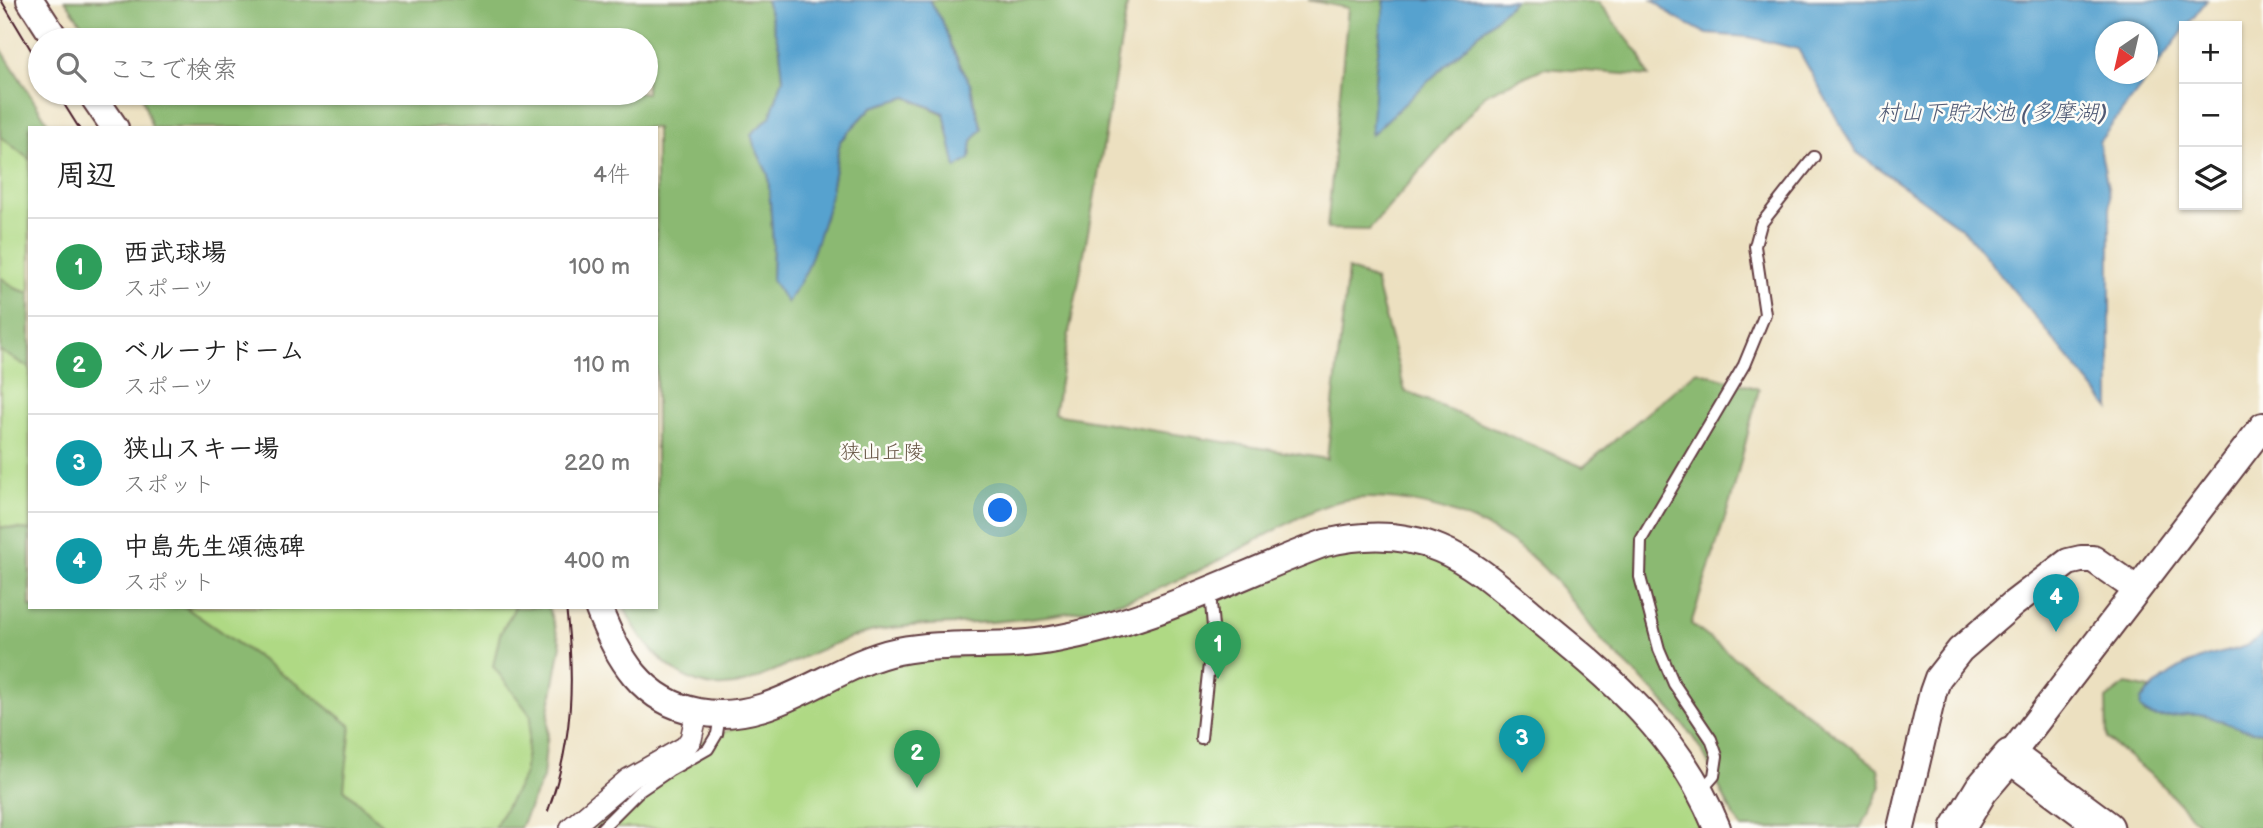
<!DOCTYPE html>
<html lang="ja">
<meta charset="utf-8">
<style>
:root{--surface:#fff;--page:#f6f6f6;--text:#222;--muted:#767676;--line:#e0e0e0;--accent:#0b8043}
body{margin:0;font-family:"Balsamiq Sans","Klee One",sans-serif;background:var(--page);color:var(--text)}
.controls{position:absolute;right:21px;top:21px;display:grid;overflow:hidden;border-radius:0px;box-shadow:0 2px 5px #0004}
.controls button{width:63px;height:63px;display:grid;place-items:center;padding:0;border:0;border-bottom:2px solid var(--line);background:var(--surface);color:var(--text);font:35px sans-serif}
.compass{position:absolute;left:2095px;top:21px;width:63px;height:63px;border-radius:50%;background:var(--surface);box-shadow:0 2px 5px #0004;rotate:214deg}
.you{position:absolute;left:1001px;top:511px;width:24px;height:24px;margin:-18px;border:5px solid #fff;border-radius:50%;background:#1a73e8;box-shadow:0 0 0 10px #1a73e833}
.badge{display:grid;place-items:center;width:46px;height:46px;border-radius:50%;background:var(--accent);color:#fff;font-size:23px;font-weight:700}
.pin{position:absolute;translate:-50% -58px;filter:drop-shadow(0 2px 4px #0008)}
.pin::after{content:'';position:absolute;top:37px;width:24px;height:21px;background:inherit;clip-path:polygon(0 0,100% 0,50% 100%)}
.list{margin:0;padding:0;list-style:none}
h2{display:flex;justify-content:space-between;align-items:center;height:91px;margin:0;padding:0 28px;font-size:30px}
h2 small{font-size:23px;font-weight:400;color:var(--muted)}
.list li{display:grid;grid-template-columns:46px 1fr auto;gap:21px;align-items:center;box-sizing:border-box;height:98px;padding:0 28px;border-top:2px solid var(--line)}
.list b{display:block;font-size:26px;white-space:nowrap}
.list p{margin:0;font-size:23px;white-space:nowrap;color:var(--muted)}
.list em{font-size:23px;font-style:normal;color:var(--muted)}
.icon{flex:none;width:38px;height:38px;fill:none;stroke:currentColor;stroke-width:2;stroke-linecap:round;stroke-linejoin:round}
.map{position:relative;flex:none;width:2263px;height:828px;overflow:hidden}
.search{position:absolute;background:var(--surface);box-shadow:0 2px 5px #0004;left:28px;top:28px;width:630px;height:77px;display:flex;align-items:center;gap:18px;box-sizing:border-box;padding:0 24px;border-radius:38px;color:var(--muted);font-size:26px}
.panel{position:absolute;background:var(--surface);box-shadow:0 2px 5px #0004;left:28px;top:126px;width:630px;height:483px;border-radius:0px}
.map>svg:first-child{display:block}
.green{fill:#afd984;stroke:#7c7c58;stroke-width:2}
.forest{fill:#8bb972;stroke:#6a6c4e;stroke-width:2}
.water{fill:#57a2cf;stroke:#50607d;stroke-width:2;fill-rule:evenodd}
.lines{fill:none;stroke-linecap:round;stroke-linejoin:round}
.service-casing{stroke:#623c41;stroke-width:14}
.minor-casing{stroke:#623c41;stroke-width:24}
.tertiary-casing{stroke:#623c41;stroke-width:30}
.primary-casing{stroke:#623c41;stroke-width:37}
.service{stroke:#fff;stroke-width:10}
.minor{stroke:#fff;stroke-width:21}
.tertiary{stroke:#fff;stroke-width:26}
.primary{stroke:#fff;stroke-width:33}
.tram{stroke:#4a1f2b;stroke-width:2}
.labels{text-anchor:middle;stroke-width:5;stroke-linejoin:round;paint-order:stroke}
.park-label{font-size:21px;fill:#685746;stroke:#fdfcf7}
.water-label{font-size:23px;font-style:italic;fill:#505a75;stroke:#fdfcf7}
</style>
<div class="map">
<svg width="2263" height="828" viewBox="0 0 2263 828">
<rect width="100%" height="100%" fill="#fdfcf7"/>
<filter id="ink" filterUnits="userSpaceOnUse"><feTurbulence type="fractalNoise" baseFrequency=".0143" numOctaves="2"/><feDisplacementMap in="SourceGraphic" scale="14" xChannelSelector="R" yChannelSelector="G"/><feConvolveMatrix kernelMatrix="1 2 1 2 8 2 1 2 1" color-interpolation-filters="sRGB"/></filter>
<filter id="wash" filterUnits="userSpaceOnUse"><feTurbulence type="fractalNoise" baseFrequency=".00686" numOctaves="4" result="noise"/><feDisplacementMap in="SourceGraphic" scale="28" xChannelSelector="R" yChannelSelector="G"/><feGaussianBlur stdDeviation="1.57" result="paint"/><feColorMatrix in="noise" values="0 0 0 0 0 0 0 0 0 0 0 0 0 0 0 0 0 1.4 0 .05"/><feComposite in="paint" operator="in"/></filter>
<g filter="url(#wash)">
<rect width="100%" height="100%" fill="#ece0c0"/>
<!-- green -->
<path class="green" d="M0 70 30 128V607H522C531 642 555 713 546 746 538 775 519 803 504 828H0Z
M1381 545 1434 555 1481 586 1605 688 1652 742 1681 780 1704 828H581L590 819 696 744 772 712 859 671 943 657 1027 651 1323 556Z"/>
<!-- forest -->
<path class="forest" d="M65 0H766L780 50 783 79 770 117 751 134 754 145 768 174 773 244 772 280 806 272 828 207 840 141 872 107 907 97 944 114 956 167 970 158 972 141 982 128 974 103 971 86 950 44 943 23 929 0H1128L1094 200 1054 414 1327 459 1348 269 1375 280 1405 391 1583 467 1697 371 1759 389 1732 496 1691 624 1878 768 1881 786 1868 815 1860 828H1742C1723 803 1715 771 1698 745 1674 707 1639 678 1607 646 1587 625 1573 599 1553 578 1527 548 1490 526 1453 513 1423 502 1371 493 1340 501 1310 509 1283 527 1255 541 1209 566 1159 593 1108 605 1064 615 1019 620 975 623 942 625 907 624 874 631 841 639 811 654 780 668 768 673 756 680 743 683 689 699 645 652 624 607H656V128H152L141 93H646V40H93Z
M1308 0H1385L1376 68 1372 134 1515 0 1598 2 1640 55 1649 76 1544 68 1486 94 1369 230 1327 229 1348 8Z
M0 47 51 128H30V160L0 136Z
M0 277 17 289 30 293V368L0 351Z
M0 527 30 530V607H185L308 692 351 726 344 789 386 828H0Z
M515 607H548L561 645 549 711 543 778 520 828H494L524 776 531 716 493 666 500 634Z
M2126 684 2150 689 2141 700 2145 714C2165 719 2181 712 2200 715 2223 719 2237 730 2263 732V828H2202L2156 779 2107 739 2106 699Z"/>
<!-- water -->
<path class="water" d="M766 0H929L943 23 950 44 971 86 974 103 982 128 972 141 970 159 956 168 944 113 907 97 872 107 840 141 828 207 815 247 806 272 787 303 772 280 773 244 768 174 754 145 751 134 770 117 783 79 780 50Z
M1385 0H1515L1371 135 1376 68Z
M1653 0H2207L2187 26H2184V30L2099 142 2110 198V409L1965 231 1855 151 1798 49 1749 37 1707 34 1675 18ZM2106 32H2148V74H2106Z
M2263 633V732C2239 732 2221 718 2199 715 2180 712 2155 726 2140 708L2141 700C2159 679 2183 664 2209 656 2227 651 2251 649 2263 633Z"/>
</g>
<g filter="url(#ink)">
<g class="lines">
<!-- service casing -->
<g class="service-casing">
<path id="service" d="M1201 738 1213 627 1210 591
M1700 792 1714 776 1717 756 1711 739 1674 684 1659 649 1640 577 1641 540 1744 365 1765 314 1755 246 1761 224 1814 157
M602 828 638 792 669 771 708 749 717 734 720 715"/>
</g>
<!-- minor casing -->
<g class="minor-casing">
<path id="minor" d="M571 828 629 779 685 747 691 739 697 712"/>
</g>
<!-- tertiary casing -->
<g class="tertiary-casing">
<path id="tertiary" d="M30 0 56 40
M91 93 115 128
M598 607C617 657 642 702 699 712 772 726 830 665 898 651 950 641 1004 649 1056 639 1151 622 1236 576 1325 543 1363 534 1403 533 1440 549 1474 563 1503 590 1531 613 1609 677 1678 731 1717 828
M2010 756 2263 426
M1901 828 1933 692 1938 678 1960 650 2013 604 2068 562 2081 559H2093L2136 589"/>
</g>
<!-- primary casing -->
<g class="primary-casing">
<path id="primary" d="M1958 828 1981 790 2010 756 2107 828"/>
</g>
<!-- service -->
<use href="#service" class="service"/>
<!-- minor -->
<use href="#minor" class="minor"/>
<!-- tertiary -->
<use href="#tertiary" class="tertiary"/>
<!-- primary -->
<use href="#primary" class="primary"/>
<!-- tram -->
<path class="tram" d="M1 0 40 65
M57 93 79 128
M548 811C573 741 575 680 566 607"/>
</g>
</g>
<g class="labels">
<!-- park labels -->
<g class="park-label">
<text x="882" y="459">狭山丘陵</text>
</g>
<!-- water labels -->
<g class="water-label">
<text x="1992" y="120">村山下貯水池 (多摩湖)</text>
</g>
</g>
</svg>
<div class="controls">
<button>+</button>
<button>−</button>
<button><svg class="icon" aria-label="layers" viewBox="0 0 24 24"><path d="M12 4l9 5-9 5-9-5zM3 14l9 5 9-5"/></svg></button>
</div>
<svg class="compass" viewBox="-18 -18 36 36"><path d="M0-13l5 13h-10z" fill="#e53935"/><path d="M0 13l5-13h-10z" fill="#767676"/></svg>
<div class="you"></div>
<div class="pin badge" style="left:1218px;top:679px;background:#2e9e5b">1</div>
<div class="pin badge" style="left:917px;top:788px;background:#2e9e5b">2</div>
<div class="pin badge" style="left:1522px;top:773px;background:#0f9aa8">3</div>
<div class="pin badge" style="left:2056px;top:632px;background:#0f9aa8">4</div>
<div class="search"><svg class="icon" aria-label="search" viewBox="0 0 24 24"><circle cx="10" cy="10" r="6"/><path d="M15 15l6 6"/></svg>ここで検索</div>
<section class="panel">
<h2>周辺<small>4件</small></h2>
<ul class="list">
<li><span class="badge" style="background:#2e9e5b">1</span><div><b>西武球場</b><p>スポーツ</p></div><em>100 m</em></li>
<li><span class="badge" style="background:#2e9e5b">2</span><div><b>ベルーナドーム</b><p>スポーツ</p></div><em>110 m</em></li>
<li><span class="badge" style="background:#0f9aa8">3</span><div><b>狭山スキー場</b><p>スポット</p></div><em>220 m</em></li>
<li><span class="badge" style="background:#0f9aa8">4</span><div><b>中島先生頌徳碑</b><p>スポット</p></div><em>400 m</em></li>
</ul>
</section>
</div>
